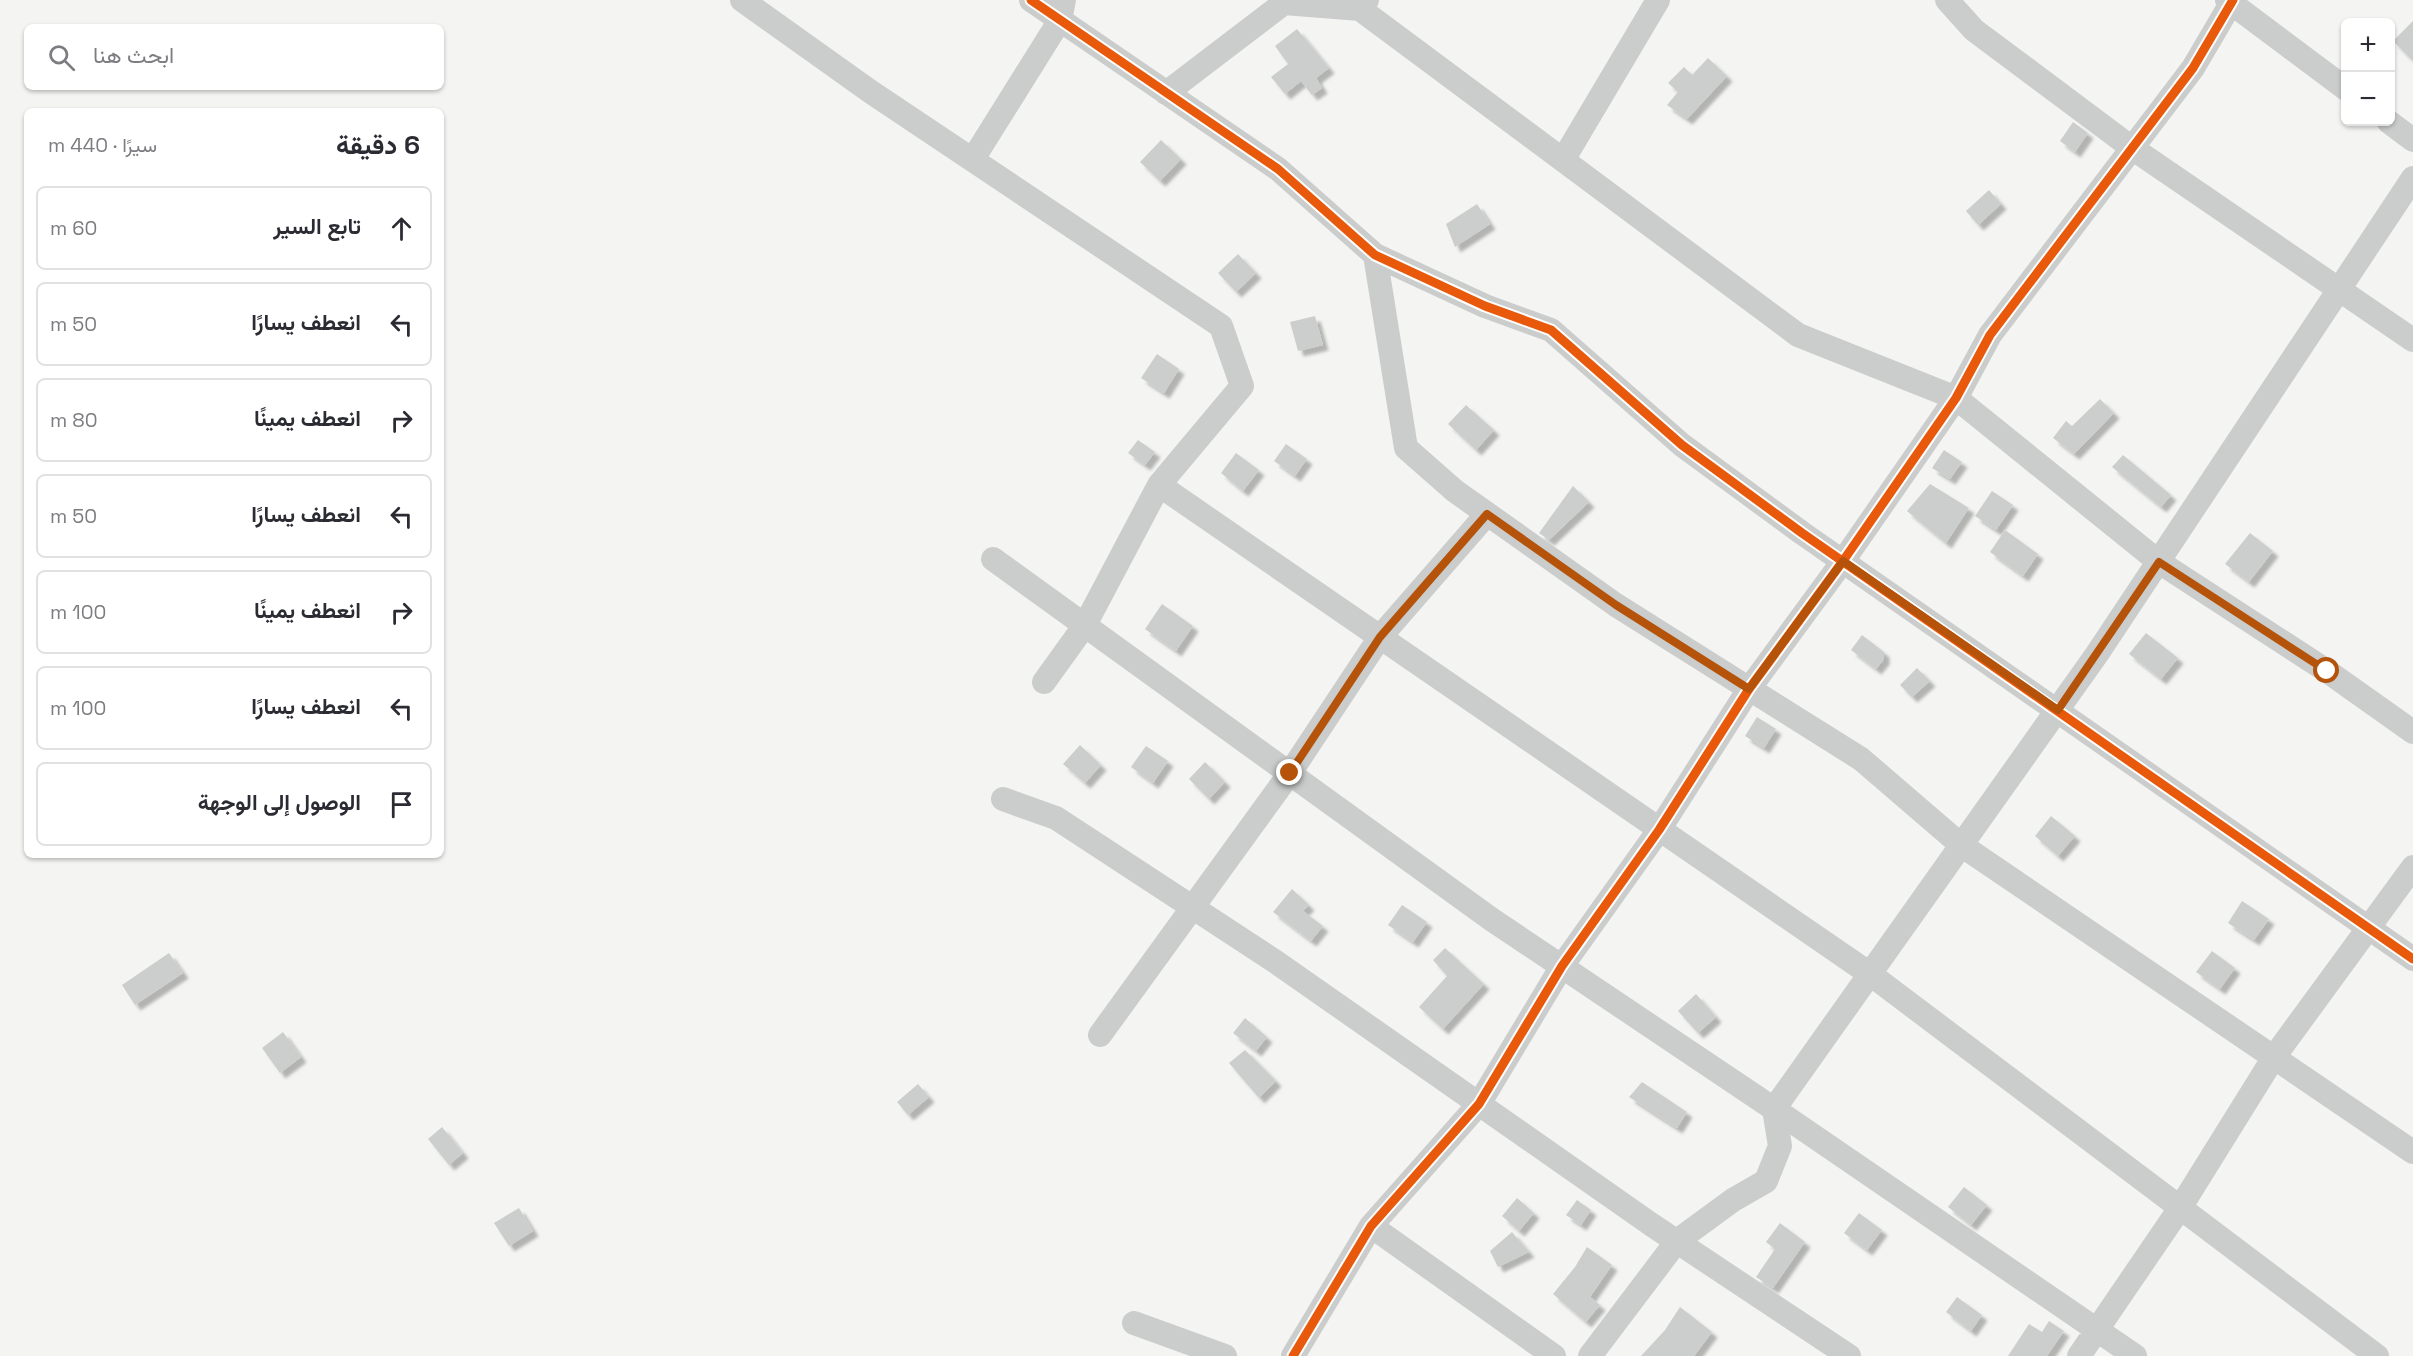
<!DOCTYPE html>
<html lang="ar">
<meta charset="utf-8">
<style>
:root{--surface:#fff;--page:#f7f7f7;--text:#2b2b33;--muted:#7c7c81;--line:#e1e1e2}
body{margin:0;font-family:"Space Grotesk",Vazirmatn,sans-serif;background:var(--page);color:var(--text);direction:rtl}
.controls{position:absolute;right:18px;top:18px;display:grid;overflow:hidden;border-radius:9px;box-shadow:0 2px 4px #0004}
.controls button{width:54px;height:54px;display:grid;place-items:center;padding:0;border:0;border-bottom:2px solid var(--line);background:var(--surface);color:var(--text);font:30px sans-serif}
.stop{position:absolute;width:18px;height:18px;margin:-14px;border:4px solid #b45309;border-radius:50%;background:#fff}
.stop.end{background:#b45309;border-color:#fff;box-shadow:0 2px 6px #0008}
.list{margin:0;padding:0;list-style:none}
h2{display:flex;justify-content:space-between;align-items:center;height:78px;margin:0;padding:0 24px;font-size:26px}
h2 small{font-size:20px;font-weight:400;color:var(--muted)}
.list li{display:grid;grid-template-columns:39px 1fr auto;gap:18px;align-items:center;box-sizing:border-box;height:84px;margin:0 12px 12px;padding:0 12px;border:2px solid var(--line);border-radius:9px}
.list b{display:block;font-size:22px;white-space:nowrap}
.list em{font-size:20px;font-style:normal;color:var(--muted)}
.icon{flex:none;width:33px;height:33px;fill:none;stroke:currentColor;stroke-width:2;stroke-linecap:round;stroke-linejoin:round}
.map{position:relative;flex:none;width:2413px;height:1356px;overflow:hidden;direction:ltr}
.search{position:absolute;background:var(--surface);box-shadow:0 2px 4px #0004;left:24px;top:24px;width:420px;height:66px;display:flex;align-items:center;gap:15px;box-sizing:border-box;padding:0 21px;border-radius:9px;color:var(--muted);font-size:22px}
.panel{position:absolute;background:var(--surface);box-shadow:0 2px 4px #0004;left:24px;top:108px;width:420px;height:750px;border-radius:9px;direction:rtl}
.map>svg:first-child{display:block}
.building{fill:#cccece;filter:url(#shadow)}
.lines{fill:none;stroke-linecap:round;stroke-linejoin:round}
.street{stroke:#cbcdcd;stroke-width:24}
.cycleway-casing{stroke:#fff;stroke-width:13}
.cycleway{stroke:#e8590c;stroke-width:9}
.route{stroke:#b45309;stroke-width:8}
</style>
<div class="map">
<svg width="2413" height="1356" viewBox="0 0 2413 1356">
<defs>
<filter id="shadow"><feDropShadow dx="5.5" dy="5.5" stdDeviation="1.5" flood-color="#0004"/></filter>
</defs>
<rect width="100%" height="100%" fill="#f4f4f2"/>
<!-- building -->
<path class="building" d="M2413 21V61L2393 41Z
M1297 29 1329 68 1316 78 1322 88 1312 95 1301 81 1285 94 1271 77 1288 64 1275 46Z
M1708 58 1727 76 1687 119 1667 105 1678 92 1668 83 1684 67 1692 75Z
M2073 122 2088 133 2075 152 2060 141Z
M1161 140 1181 159 1160 181 1140 162Z
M1989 190 2001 204 1978 225 1966 211Z
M1477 204 1490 224 1455 247 1446 224Z
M1238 254 1256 273 1236 292 1218 273Z
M1315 316 1323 345 1298 351 1290 322Z
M1157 354 1179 369 1164 393 1141 378Z
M2100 399 2114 413 2074 454 2053 438 2066 421 2072 426Z
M1466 405 1494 430 1476 450 1448 424Z
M1138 440 1155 452 1145 465 1128 453Z
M1286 444 1307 459 1295 476 1274 461Z
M1944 450 1962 462 1950 479 1932 468Z
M1236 453 1259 470 1243 491 1221 473Z
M2123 455 2171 495 2161 507 2112 467Z
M1930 484 1969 508 1946 543 1907 511Z
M1573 486 1589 502 1549 540 1539 533Z
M1992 491 2013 505 1996 530 1975 516Z
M2005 530 2038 554 2023 576 1990 552Z
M2250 533 2273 551 2249 582 2225 564Z
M1162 604 1193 626 1176 651 1145 629Z
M2146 633 2178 658 2161 679 2129 654Z
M1862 635 1884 652V659L1876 669 1851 650Z
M1917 668 1930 681 1912 697 1900 685Z
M1757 717 1776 729 1764 748 1745 736Z
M1080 745 1101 765 1085 783 1063 764Z
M1146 746 1168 761 1153 783 1131 767Z
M1205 762 1225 782 1209 799 1189 779Z
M2051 816 2075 836 2058 856 2035 836Z
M1292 889 1309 905 1303 911 1323 926 1311 941 1273 912Z
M2242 901 2269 919 2254 940 2228 923Z
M1402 905 1427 922 1413 942 1388 925Z
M1445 948 1484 984 1443 1029 1419 1007 1447 976 1433 960Z
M2212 951 2235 968 2220 989 2196 972Z
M169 953 183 973 135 1005 122 985Z
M1696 994 1716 1017 1698 1033 1678 1011Z
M1245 1018 1267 1037 1256 1051 1233 1033Z
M283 1032 301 1057 280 1073 262 1048Z
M1245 1050 1276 1081 1259 1098 1229 1063Z
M1642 1082 1687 1112 1677 1128 1629 1097Z
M918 1084 929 1097 908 1115 897 1102Z
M442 1127 463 1153 449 1165 428 1139Z
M1964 1187 1987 1205 1971 1225 1948 1207Z
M1517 1198 1534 1213 1519 1231 1502 1216Z
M1577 1200 1591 1210 1581 1225 1566 1215Z
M519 1208 533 1231 509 1246 494 1223Z
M1859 1213 1882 1230 1867 1250 1844 1233Z
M1780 1223 1805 1242 1773 1288 1756 1277 1775 1249 1766 1242Z
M1512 1232 1529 1252 1498 1267 1490 1251Z
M1587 1247 1612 1265 1590 1297 1600 1305 1586 1322 1553 1294 1575 1267Z
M1957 1297 1982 1315 1971 1331 1946 1312Z
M1680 1307 1712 1332 1694 1356H1641L1665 1330Z
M2049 1321 2064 1331 2047 1356H2008L2029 1324 2042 1332Z"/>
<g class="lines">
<!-- street -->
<path class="street" d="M742 0 871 92 1221 326 1242 386 1159 485 1085 625 1044 682
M1031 0 1278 169 1375 255 1485 306 1551 330 1682 445 1802 533 2413 959
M1947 0 1974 30 2132 148 2413 340
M2227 0 2346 89
M1360 9 1798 335 1956 398 2159 562 2327 671 2413 732
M1166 93 1284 3 1360 9 1367 0
M2389 122 2413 140
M973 159 1060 20 1064 0
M1563 160 1658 0
M1375 255 1406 448 1455 491 1616 605 1861 759 1961 845 2413 1152
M1159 485 1870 974 2377 1356
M993 559 1491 919 1774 1109 2135 1356
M1003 799 1056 818 1276 962 1652 1225 1849 1356
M1100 1035 1290 773 1380 637 1487 514
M1371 1226 1554 1356
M1134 1323 1225 1356
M1293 1356 1371 1226 1479 1104 1562 966 1659 830 1749 689 1843 561 1956 398 1990 335 2193 68 2233 0
M1590 1356 1677 1241 1733 1200 1766 1181 1780 1146 1774 1109 2097 654 2413 178
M2079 1356 2180 1208 2274 1057 2413 867"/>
<!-- cycleway casing -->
<g class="cycleway-casing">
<path id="cycleway" d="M1031 0 1278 169 1375 255 1485 306 1551 330 1682 445 1802 533 2413 959
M1293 1356 1371 1226 1479 1104 1562 966 1659 830 1749 689 1843 561 1956 398 1990 335 2193 68 2233 0"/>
</g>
<!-- cycleway -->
<use href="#cycleway" class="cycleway"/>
</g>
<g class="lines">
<!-- route -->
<path class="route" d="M1290 773 1380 637 1487 514 1616 605 1749 689 1843 561 2058 710 2159 562 2327 671"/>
</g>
</svg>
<div class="controls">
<button>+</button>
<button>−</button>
</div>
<div class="stop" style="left:2327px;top:671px"></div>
<div class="stop end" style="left:1290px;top:773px"></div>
<div class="search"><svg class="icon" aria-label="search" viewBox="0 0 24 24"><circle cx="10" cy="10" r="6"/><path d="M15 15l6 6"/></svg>ابحث هنا</div>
<section class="panel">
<h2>6 دقيقة<small>سيرًا · 440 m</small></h2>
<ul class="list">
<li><svg class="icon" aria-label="ahead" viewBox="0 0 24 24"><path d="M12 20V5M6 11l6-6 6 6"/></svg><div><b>تابع السير</b></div><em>60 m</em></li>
<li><svg class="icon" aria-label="left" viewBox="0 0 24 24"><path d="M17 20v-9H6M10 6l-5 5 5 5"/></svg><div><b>انعطف يسارًا</b></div><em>50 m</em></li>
<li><svg class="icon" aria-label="right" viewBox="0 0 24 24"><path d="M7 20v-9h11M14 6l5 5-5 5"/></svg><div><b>انعطف يمينًا</b></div><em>80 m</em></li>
<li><svg class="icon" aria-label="left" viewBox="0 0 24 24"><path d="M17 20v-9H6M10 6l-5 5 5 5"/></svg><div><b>انعطف يسارًا</b></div><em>50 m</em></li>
<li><svg class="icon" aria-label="right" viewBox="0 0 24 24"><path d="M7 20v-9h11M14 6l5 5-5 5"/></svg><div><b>انعطف يمينًا</b></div><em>100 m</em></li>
<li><svg class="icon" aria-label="left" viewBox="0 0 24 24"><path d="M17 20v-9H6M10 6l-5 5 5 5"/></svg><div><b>انعطف يسارًا</b></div><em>100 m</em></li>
<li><svg class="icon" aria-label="arrive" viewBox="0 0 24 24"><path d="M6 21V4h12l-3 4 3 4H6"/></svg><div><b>الوصول إلى الوجهة</b></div></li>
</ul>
</section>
</div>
